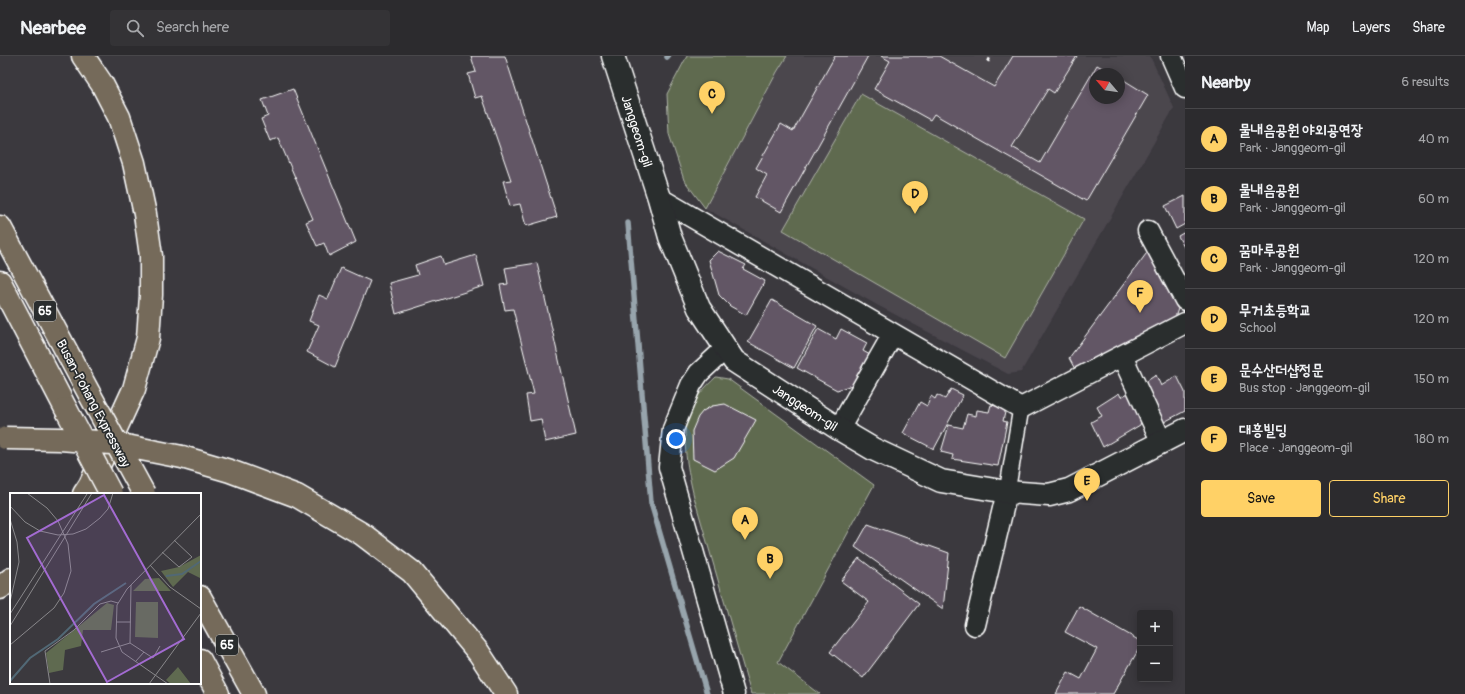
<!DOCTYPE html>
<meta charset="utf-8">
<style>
:root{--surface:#2c2b2e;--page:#343336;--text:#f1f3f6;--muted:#a6a7aa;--line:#48474a;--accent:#ffd166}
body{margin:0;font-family:Pangolin,"Poor Story",sans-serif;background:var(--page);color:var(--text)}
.controls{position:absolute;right:12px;bottom:12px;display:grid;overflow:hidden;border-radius:4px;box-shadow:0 2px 10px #0003}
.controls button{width:36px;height:36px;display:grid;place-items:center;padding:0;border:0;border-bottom:1px solid var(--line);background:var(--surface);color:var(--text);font:20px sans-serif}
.compass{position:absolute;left:1089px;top:12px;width:36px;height:36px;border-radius:50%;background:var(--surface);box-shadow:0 2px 10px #0003;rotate:299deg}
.you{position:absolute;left:676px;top:383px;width:14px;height:14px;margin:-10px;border:3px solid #fff;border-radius:50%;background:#1a73e8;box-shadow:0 0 0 6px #1a73e833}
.badge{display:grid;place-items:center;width:26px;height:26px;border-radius:50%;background:var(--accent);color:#111;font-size:13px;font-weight:700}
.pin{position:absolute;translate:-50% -33px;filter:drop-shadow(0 1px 2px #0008)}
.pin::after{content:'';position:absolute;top:21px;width:14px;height:12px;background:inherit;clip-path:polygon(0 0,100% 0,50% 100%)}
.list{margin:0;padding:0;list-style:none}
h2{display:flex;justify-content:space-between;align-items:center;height:52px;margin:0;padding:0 16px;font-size:17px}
h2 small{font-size:13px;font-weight:400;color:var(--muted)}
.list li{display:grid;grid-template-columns:26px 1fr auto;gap:12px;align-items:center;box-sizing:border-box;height:60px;padding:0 16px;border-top:1px solid var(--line)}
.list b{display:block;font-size:15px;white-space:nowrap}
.list p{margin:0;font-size:13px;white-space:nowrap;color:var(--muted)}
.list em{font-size:13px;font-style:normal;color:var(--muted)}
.actions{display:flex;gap:8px;padding:12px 16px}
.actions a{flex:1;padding:9px 0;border:1px solid var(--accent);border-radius:4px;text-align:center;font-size:14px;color:var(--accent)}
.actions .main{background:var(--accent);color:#111}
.icon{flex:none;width:22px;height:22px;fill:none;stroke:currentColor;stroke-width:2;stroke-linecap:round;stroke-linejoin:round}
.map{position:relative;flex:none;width:1185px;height:638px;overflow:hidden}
header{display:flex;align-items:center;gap:24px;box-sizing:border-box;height:56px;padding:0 20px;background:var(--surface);border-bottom:1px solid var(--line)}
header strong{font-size:19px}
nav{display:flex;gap:22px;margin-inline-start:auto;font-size:14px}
.search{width:280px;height:36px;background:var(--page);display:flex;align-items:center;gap:10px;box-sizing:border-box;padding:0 14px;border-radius:4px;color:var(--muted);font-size:15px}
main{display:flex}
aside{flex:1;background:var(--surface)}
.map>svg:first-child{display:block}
.built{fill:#4b464e;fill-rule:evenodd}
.green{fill:#5f6a50;stroke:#afb4a8}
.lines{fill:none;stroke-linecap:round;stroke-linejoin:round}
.stream{stroke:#97a4ac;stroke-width:5.5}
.building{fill:#625665;stroke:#fff}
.pedestrian-casing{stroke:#fff;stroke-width:18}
.minor-casing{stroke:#fff;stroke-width:23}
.secondary-casing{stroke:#fff;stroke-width:25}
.motorway-casing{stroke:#fff;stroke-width:25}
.path{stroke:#fff;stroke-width:2.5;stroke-dasharray:4 3;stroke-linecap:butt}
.pedestrian{stroke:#2a2d2e;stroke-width:15}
.minor{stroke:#2a2d2e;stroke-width:20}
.secondary{stroke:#2a2d2e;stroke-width:22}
.motorway{stroke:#746a5a;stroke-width:22}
.motorway-bridge-casing{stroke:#fff;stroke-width:25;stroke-linecap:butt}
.motorway-bridge{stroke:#746a5a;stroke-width:22}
.labels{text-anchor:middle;stroke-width:3.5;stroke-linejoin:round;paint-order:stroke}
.shield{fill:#2a2d2e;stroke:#bfc0c0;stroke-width:1}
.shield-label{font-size:12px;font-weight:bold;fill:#fff}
.street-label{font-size:13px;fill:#fff;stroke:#2a2d2e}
.inset-river{fill:none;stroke:#516875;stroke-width:2}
.inset-road{fill:none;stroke:#89888b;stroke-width:1}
.view{fill:#a36bd2;fill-opacity:0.15;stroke:#a36bd2;stroke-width:2}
.inset-edge{fill:none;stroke:#fff;stroke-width:2}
</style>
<header>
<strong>Nearbee</strong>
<div class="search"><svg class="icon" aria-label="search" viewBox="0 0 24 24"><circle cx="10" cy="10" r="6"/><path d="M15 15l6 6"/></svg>Search here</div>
<nav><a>Map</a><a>Layers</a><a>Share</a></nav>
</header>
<main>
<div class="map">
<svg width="1185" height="638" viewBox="0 0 1185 638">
<rect width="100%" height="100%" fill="#3b393e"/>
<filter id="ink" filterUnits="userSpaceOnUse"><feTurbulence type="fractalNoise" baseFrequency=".025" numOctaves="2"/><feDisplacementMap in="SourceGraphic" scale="8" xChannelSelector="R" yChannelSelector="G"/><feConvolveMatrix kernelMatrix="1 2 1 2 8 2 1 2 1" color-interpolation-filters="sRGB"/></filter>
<g filter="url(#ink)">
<!-- built -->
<path class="built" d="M787 0H1150L1174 52 1021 316 1008 318 877 249 705 152 777 16ZM1095 18H1119V42H1095Z"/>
<!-- green -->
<path class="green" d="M687 0H787L777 16 705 152 684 124 669 78 667 38Z
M861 38 1084 163 1005 302 783 174Z
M716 321 728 323 874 429 778 606 820 638H751L694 441C688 415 681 384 688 358 692 345 706 330 716 321Z"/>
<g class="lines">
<!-- stream -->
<path class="stream" d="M667 1 668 0
M628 167 651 447 707 638"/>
</g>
<!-- building -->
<path class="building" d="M471 0H505L557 161 526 170 520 148 510 150 503 125 511 124 482 40 475 42 468 18 476 16Z
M835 0H868L781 156 755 141 767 119 756 112 781 68 793 75Z
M881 0H939L994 31 1013 0H1077L1054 37 1048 33 1012 91 1040 107 1097 9 1113 18H1095V42H1119V21L1148 39 1086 145 934 58 930 64 874 33 890 5Z
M293 33 356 186 329 200 324 187 317 190 306 166 313 163 278 82 270 85 261 63 268 60 262 44Z
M1185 140V168L1176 173 1165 150Z
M1185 176V193L1178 180Z
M1149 194 1179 250 1174 264 1077 317 1069 302Z
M718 195 746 209 743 213 765 225 746 259 730 250 719 239 709 204Z
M476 199 484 230 396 258 389 227 418 219 415 209 441 200 444 209Z
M537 207 576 379 545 386 541 363 530 365 526 339 534 338 513 253 505 254 500 229 508 228 505 212Z
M341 212 370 225 335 311 307 296 319 269 309 265 319 239 328 243Z
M772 244 817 270 794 312 748 286Z
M818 273 836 283 841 273 867 287 863 295 870 299 852 329 837 334 797 312Z
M1156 319 1161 330 1177 320 1185 336V355L1164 366 1153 360 1139 330Z
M951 333 963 339 934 393 903 377 920 346 927 350 931 340 935 343 937 339 945 343Z
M1132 335 1143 357 1140 369 1103 391 1091 366 1102 360 1097 351 1119 337 1121 341Z
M725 348 756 364 734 402 715 414 693 403 692 375 698 361 703 355 712 350Z
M991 349 1006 352 1003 365 1007 366 998 410 952 403 953 399 941 396 949 369 963 372 967 358 976 360 977 354 989 356Z
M868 468 949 497 943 553 855 491Z
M859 502 919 548 863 622 830 596 869 546 841 525Z
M1079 550 1140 585V591L1113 638H1056L1068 616 1081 623 1097 593 1065 576Z"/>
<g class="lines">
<!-- pedestrian casing -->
<g class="pedestrian-casing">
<path id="pedestrian" d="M1007 436 1021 352"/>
</g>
<!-- minor casing -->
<g class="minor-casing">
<path id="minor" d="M1171 0 1185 32
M659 142 1021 352 1185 267
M1148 175 1185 244
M726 292 699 317 691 329 673 373 669 411 734 638
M1122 300 1158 378
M839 373 893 278
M975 569 1007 436"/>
</g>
<!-- secondary casing -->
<g class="secondary-casing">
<g id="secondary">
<path id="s1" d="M613 0 659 142 670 181 699 252 734 305 839 373 873 393 941 425 1007 436 1049 439 1069 434 1185 374"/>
</g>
</g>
<!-- motorway casing -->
<g class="motorway-casing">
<path id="motorway" d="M83 0 102 28 119 61 134 107 145 158 151 200V239L148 282 134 333 90 429 84 438
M0 171 90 339
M0 226 66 353
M182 401 230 415 297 440 362 478 412 516 479 597 506 638
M0 532 11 523
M200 541 254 638
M200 604 218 638"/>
</g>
<!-- path -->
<path class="path" d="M988 6 991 0"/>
<!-- pedestrian -->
<use href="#pedestrian" class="pedestrian"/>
<!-- minor -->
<use href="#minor" class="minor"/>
<!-- secondary -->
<use href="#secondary" class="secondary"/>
<!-- motorway -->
<use href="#motorway" class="motorway"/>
<!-- motorway-bridge casing -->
<g class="motorway-bridge-casing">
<path id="motorway-bridge" d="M90 339 144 438
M66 353 111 438
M6 382 60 383 111 387 182 401"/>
</g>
<!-- motorway-bridge -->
<use href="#motorway-bridge" class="motorway-bridge"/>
</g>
</g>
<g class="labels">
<!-- shield labels -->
<g class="shield">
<rect x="34" y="245" width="22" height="20" rx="3"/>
<rect x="216" y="579" width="22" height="20" rx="3"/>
</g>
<g class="shield-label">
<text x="45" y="259">65</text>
<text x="227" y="593">65</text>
</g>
<!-- street labels -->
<g class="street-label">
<text dy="5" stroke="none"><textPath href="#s1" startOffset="79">Janggeom-gil</textPath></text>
<text transform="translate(94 347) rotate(62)" y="5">Busan-Pohang Expressway</text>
<text dy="5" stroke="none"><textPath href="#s1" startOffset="415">Janggeom-gil</textPath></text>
</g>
</g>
<!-- overview -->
<g transform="translate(10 437)">
<rect width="191" height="191" fill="#3b393e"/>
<path d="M191 62 190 85 178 79 163 94 151 78 169 74ZM149 85 161 98H123L135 86ZM126 109H148V145L125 144ZM97 110 104 112 101 137H73L71 153 55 157 53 177 39 180 36 160ZM168 174 181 191H161L156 187Z" fill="#5f6a50"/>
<path class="inset-river" d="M156 83 172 81 191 68M0 188 20 165 48 146 84 111 116 90"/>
<path class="inset-road" d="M0 13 15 29 30 38 48 42 63 41 76 36 90 25 98 16 103 0M0 26 7 49 9 69 0 109M152 59 169 74 182 64 164 47M140 72 160 94 191 116M121 92 120 150 143 165 150 153M0 121 77 1M106 129H121M0 133 82 0M0 152 44 115 54 100 61 78 58 51 48 28 37 15 17 0M91 159 120 150M126 168 134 159M145 182 158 191M145 182 112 159 106 145 107 112 117 96 191 21M40 191 35 158 64 137 90 111 101 108 108 110M139 191 191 120"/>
<path class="view" d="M94 2 174 146 97 189 17 45Z"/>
<rect width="191" height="191" class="inset-edge"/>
</g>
</svg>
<div class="controls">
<button>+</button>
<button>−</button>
</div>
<svg class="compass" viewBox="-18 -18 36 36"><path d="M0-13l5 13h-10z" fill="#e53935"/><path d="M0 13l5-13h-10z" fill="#a6a7aa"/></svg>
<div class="you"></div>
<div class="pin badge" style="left:745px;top:484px">A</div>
<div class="pin badge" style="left:770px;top:523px">B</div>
<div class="pin badge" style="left:712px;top:58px">C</div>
<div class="pin badge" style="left:915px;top:158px">D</div>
<div class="pin badge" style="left:1087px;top:445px">E</div>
<div class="pin badge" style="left:1140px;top:257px">F</div>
</div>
<aside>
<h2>Nearby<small>6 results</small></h2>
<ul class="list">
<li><span class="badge">A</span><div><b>물내음공원 야외공연장</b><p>Park · Janggeom-gil</p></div><em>40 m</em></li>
<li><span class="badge">B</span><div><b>물내음공원</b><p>Park · Janggeom-gil</p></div><em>60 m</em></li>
<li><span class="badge">C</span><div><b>꿈마루공원</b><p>Park · Janggeom-gil</p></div><em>120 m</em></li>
<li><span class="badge">D</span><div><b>무거초등학교</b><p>School</p></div><em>120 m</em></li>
<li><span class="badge">E</span><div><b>문수산더샵정문</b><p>Bus stop · Janggeom-gil</p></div><em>150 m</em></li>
<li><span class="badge">F</span><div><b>대흥빌딩</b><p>Place · Janggeom-gil</p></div><em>180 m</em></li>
</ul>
<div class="actions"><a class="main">Save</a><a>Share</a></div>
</aside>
</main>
